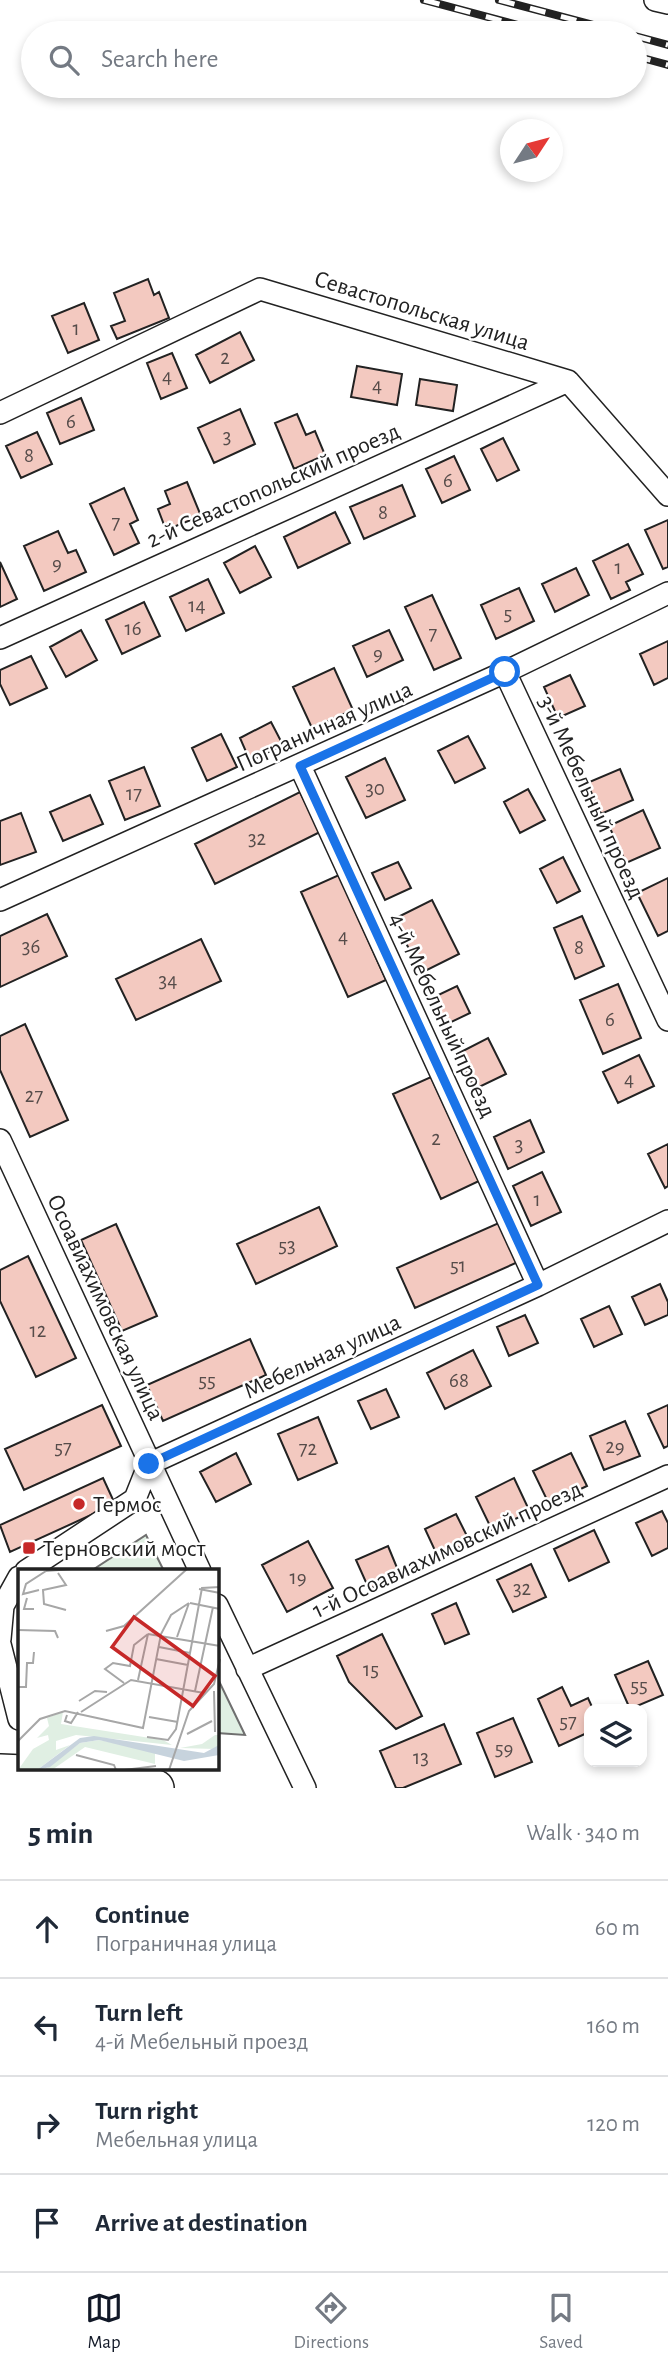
<!DOCTYPE html>
<meta charset="utf-8">
<style>
:root{--surface:#fff;--page:#f2f2f3;--text:#1f2937;--muted:#747a83;--line:#e0e1e3;--accent:#111827}
body{margin:0;font-family:"Alegreya Sans",sans-serif;background:var(--page);color:var(--text)}
.controls{position:absolute;right:21px;bottom:21px;display:grid;overflow:hidden;border-radius:14px;box-shadow:0 4px 10px #0003}
.controls button{width:63px;height:63px;display:grid;place-items:center;padding:0;border:0;border-bottom:2px solid var(--line);background:var(--surface);color:var(--text);font:35px sans-serif}
.compass{position:absolute;left:500px;top:119px;width:63px;height:63px;border-radius:50%;background:var(--surface);box-shadow:0 4px 10px #0003;rotate:54deg}
.stop{position:absolute;width:21px;height:21px;margin:-16px;border:5px solid #1a73e8;border-radius:50%;background:#fff}
.stop.end{background:#1a73e8;border-color:#fff;box-shadow:0 2px 7px #0008}
.list{margin:0;padding:0;list-style:none}
h2{display:flex;justify-content:space-between;align-items:center;height:91px;margin:0;padding:0 28px;font-size:30px}
h2 small{font-size:23px;font-weight:400;color:var(--muted)}
.list li{display:grid;grid-template-columns:46px 1fr auto;gap:21px;align-items:center;box-sizing:border-box;height:98px;padding:0 28px;border-top:2px solid var(--line)}
.list b{display:block;font-size:26px;white-space:nowrap}
.list p{margin:0;font-size:23px;white-space:nowrap;color:var(--muted)}
.list em{font-size:23px;font-style:normal;color:var(--muted)}
.icon{flex:none;width:38px;height:38px;fill:none;stroke:currentColor;stroke-width:2;stroke-linecap:round;stroke-linejoin:round}
.map{position:relative;flex:none;width:668px;height:1788px;overflow:hidden}
.search{position:absolute;background:var(--surface);box-shadow:0 4px 10px #0003;left:21px;right:21px;top:21px;height:77px;display:flex;align-items:center;gap:18px;box-sizing:border-box;padding:0 24px;border-radius:38px;color:var(--muted);font-size:26px}
.sheet{height:483px;background:var(--surface)}
nav{display:flex;justify-content:space-around;align-items:center;box-sizing:border-box;height:98px;border-top:2px solid var(--line);background:var(--surface);font-size:19px;color:var(--muted)}
nav a{display:grid;justify-items:center;gap:4px}
nav .on{color:var(--accent)}
.map>svg:first-child{display:block}
.green{fill:#e0efe3;stroke:#6f6f6f;stroke-width:2}
.building{fill:#f3c9c0;stroke:#222;stroke-width:2}
.lines{fill:none;stroke-linecap:round;stroke-linejoin:round}
.street-casing{stroke:#222;stroke-width:24}
.primary-casing{stroke:#222;stroke-width:38}
.street{stroke:#fff;stroke-width:21}
.primary{stroke:#fff;stroke-width:35}
.rail-casing{stroke:#222;stroke-width:8}
.rail{stroke:#fff;stroke-width:5;stroke-dasharray:16;stroke-linecap:butt}
.route{stroke:#1a73e8;stroke-width:9}
.poi-dot{fill:#c62828;stroke:#fff;stroke-width:2.5}
.labels{text-anchor:middle;stroke-width:5;stroke-linejoin:round;paint-order:stroke}
.number-label{font-size:21px;fill:#564c4a}
.street-label{font-size:24px;fill:#222;stroke:#fff}
.poi-label{font-size:24px;fill:#222;stroke:#fff;text-anchor:start}
.inset-road{fill:none;stroke:#a7a7a7;stroke-width:2}
.view{fill:#c62828;fill-opacity:0.15;stroke:#c62828;stroke-width:3.5}
.inset-edge{fill:none;stroke:#222;stroke-width:3.5}
</style>
<div class="map">
<svg width="668" height="1788" viewBox="0 0 668 1788">
<rect width="100%" height="100%" fill="#fff"/>
<!-- green -->
<path class="green" d="M146 1535 164 1571H91Z
M217 1677 245 1735 217 1733Z"/>
<!-- building -->
<path class="building" d="M148 279 154 295 159 292 169 318 117 339 111 326 125 321 114 293Z
M84 303 99 340 68 353 52 316Z
M240 332 254 360 210 383 196 355Z
M172 353 187 388 161 399 147 363Z
M357 366 402 374 397 405 351 397Z
M420 379 457 385 453 411 416 405Z
M81 398 94 430 60 444 47 413Z
M240 409 255 444 214 463 198 428Z
M297 414 306 435 315 431 325 455 294 469 275 423Z
M37 432 52 464 21 478 6 446Z
M503 438 519 470 497 481 481 449Z
M454 456 470 490 442 503 426 469Z
M187 482 201 516 166 530 158 509 170 504 165 491Z
M402 485 415 516 364 539 350 507Z
M124 488 138 520 130 524 139 543 114 555 90 504Z
M335 512 350 543 298 568 284 537Z
M668 520V567L663 569 645 530Z
M58 531 68 553 76 550 86 572 44 591 24 546Z
M628 544 643 574 626 582 630 590 611 599 593 561Z
M255 546 271 577 240 593 224 563Z
M0 562 17 599 0 607Z
M576 568 589 595 555 612 542 584Z
M208 579 224 613 186 631 170 597Z
M519 588 534 621 496 639 481 605Z
M432 595 461 658 434 670 405 607Z
M144 602 160 636 122 654 106 620Z
M81 630 97 660 66 677 50 647Z
M389 630 403 660 367 677 353 646Z
M668 641V678L654 685 640 654Z
M31 656 47 688 10 705 0 684V670Z
M334 668 353 710 312 728 293 687Z
M570 675 585 706 558 718 544 687Z
M271 722 283 745 250 761 240 738Z
M221 734 237 767 207 781 192 748Z
M468 736 485 768 455 783 438 751Z
M385 758 405 800 366 818 346 777Z
M144 767 160 806 125 820 109 781Z
M620 769 633 800 601 814 587 783Z
M528 789 545 820 520 833 504 802Z
M300 792 320 832 215 884 195 844Z
M90 795 103 824 63 841 50 812Z
M643 810 660 848 626 863 609 826Z
M21 813 36 852 0 865V821Z
M563 857 580 891 557 903 540 869Z
M398 862 411 888 385 900 372 873Z
M339 875 386 980 348 997 301 892Z
M668 878V931L658 936 637 893Z
M432 900 459 954 421 973 394 919Z
M47 914 67 956 0 987V936Z
M582 916 604 966 575 979 554 928Z
M201 939 221 981 136 1020 116 979Z
M618 984 641 1038 603 1054 580 1000Z
M457 986 470 1013 445 1025 432 998Z
M25 1024 68 1120 30 1137 0 1070V1036Z
M488 1038 506 1074 475 1089 457 1054Z
M639 1055 654 1086 618 1103 603 1072Z
M431 1077 479 1181 441 1199 393 1094Z
M530 1120 544 1152 508 1169 494 1137Z
M668 1144V1186L665 1188 648 1154Z
M542 1172 561 1212 531 1226 513 1186Z
M319 1207 337 1246 256 1284 237 1244Z
M501 1222 518 1262 415 1308 397 1268Z
M116 1224 157 1316 122 1331 81 1240Z
M28 1256 76 1358 36 1377 0 1301V1270Z
M660 1284 668 1302V1315L645 1325 632 1297Z
M609 1306 622 1334 594 1347 581 1319Z
M525 1315 538 1343 509 1356 497 1327Z
M250 1339 266 1375 163 1421 147 1385Z
M473 1350 491 1386 445 1409 427 1373Z
M386 1389 399 1417 371 1429 358 1401Z
M102 1405 121 1446 24 1490 5 1449Z
M668 1405V1446L664 1448 648 1414Z
M318 1417 337 1463 298 1480 278 1434Z
M625 1421 640 1456 604 1470 590 1436Z
M236 1453 251 1484 216 1502 200 1472Z
M571 1453 587 1486 549 1504 533 1471Z
M103 1478 115 1504 10 1552 0 1525Z
M514 1478 530 1512 492 1530 476 1497Z
M662 1511 668 1523V1548L652 1556 636 1523Z
M456 1514 470 1542 438 1557 425 1529Z
M594 1530 609 1562 569 1581 554 1549Z
M308 1541 333 1588 287 1612 262 1565Z
M388 1546 400 1575 369 1589 356 1560Z
M531 1564 546 1597 513 1612 497 1580Z
M456 1603 469 1634 445 1644 432 1614Z
M382 1634 422 1716 396 1729 349 1682 337 1656Z
M648 1661 663 1695 630 1709 615 1675Z
M562 1687 571 1706 588 1698 593 1709H589V1732L559 1746 538 1699Z
M513 1718 532 1762 495 1777 477 1733Z
M444 1724 461 1764 403 1788H396L380 1751Z"/>
<g class="lines">
<!-- street casing -->
<g class="street-casing">
<path id="street" d="M655 0 668 3
M568 381 668 495
M0 413 260 289 568 381
M0 638 568 381
M505 672 668 1020
M300 766 538 1285
M0 900 505 672 668 593
M0 1140 200 1571
M26 1571 135 1499 149 1464 538 1285 668 1221
M217 1605 305 1788
M0 1639 3 1606 19 1577
M0 1644 19 1719
M247 1669 668 1476"/>
</g>
<!-- primary casing -->
<g class="primary-casing">
<path id="primary" d="M0 1772 98 1776 156 1788"/>
</g>
<!-- street -->
<use href="#street" class="street"/>
<!-- primary -->
<use href="#primary" class="primary"/>
<!-- rail casing -->
<g class="rail-casing">
<path id="rail" d="M424 0 548 33
M499 0 624 33
M635 36 668 45
M635 56 668 65"/>
</g>
<!-- rail -->
<use href="#rail" class="rail"/>
</g>
<g class="lines">
<!-- route -->
<path class="route" d="M149 1464 538 1285 300 766 505 672"/>
</g>
<!-- markers -->
<g class="poi-dot">
<circle cx="79" cy="1504" r="7"/>
<rect x="22" y="1541" width="14" height="14" rx="3.5"/>
</g>
<g class="labels">
<!-- number labels -->
<g class="number-label">
<text x="76" y="335">1</text>
<text x="225" y="364">2</text>
<text x="167" y="383">4</text>
<text x="377" y="392">4</text>
<text x="71" y="428">6</text>
<text x="227" y="443">3</text>
<text x="29" y="462">8</text>
<text x="448" y="487">6</text>
<text x="383" y="519">8</text>
<text x="116" y="529">7</text>
<text x="57" y="570">9</text>
<text x="618" y="574">1</text>
<text x="197" y="612">14</text>
<text x="508" y="620">5</text>
<text x="133" y="635">16</text>
<text x="433" y="640">7</text>
<text x="378" y="660">9</text>
<text x="375" y="795">30</text>
<text x="134" y="800">17</text>
<text x="257" y="845">32</text>
<text x="343" y="943">4</text>
<text x="31" y="953">36</text>
<text x="579" y="954">8</text>
<text x="168" y="987">34</text>
<text x="610" y="1026">6</text>
<text x="629" y="1086">4</text>
<text x="34" y="1102">27</text>
<text x="436" y="1145">2</text>
<text x="519" y="1151">3</text>
<text x="537" y="1206">1</text>
<text x="287" y="1252">53</text>
<text x="458" y="1272">51</text>
<text x="38" y="1337">12</text>
<text x="207" y="1387">55</text>
<text x="459" y="1387">68</text>
<text x="615" y="1453">29</text>
<text x="63" y="1454">57</text>
<text x="308" y="1455">72</text>
<text x="298" y="1584">19</text>
<text x="522" y="1595">32</text>
<text x="371" y="1676">15</text>
<text x="639" y="1692">55</text>
<text x="568" y="1728">57</text>
<text x="504" y="1755">59</text>
<text x="421" y="1764">13</text>
</g>
<!-- street labels -->
<g class="street-label">
<text transform="translate(422 310) rotate(17)" y="8">Севастопольская улица</text>
<text transform="translate(273 485) rotate(-24)" y="8">2-й Севастопольский проезд</text>
<text transform="translate(324 726) rotate(-24)" y="8">Пограничная улица</text>
<text transform="translate(592 797) rotate(65)" y="8">3-й Мебельный проезд</text>
<text transform="translate(443 1015) rotate(65)" y="8">4-й Мебельный проезд</text>
<text transform="translate(106 1307) rotate(65)" y="8">Осоавиахимовская улица</text>
<text transform="translate(322 1356) rotate(-25)" y="8">Мебельная улица</text>
<text transform="translate(447 1549) rotate(-25)" y="8">1-й Осоавиахимовский проезд</text>
</g>
<!-- poi labels -->
<g class="poi-label">
<text x="93" y="1512">Термос</text>
<text x="43" y="1556">Терновский мост</text>
</g>
</g>
<!-- overview -->
<g transform="translate(18 1569)">
<rect width="201" height="201" fill="#fff"/>
<path d="M45 143 43 155 145 171 154 176 58 166 38 172V181L52 176 19 201H0L15 180 31 171 30 166 19 169 31 157 29 149ZM197 166H201L202 176 197 180 162 179 184 175ZM81 171 137 182V195L67 178 34 201H26L62 174Z" fill="#e0efe3"/>
<path d="M76 167 186 184 201 176V186L166 192 81 171 62 174 32 198 19 201 62 169Z" fill="#c7d3dd"/>
<path class="inset-road" d="M28 2 54 0M40 4 48 16 25 21 26 35 48 41M181 20 202 24M21 21 5 25 8 15 28 2M9 29 6 40H16M172 34 202 40M0 61 37 62 40 69M88 62 106 57 169 0M130 65 202 77M159 68 171 34M141 78 172 84M138 90 170 96M120 111 130 65M106 114 87 100 95 94 112 97 116 76 130 65M0 118H8L9 94H15L16 83M177 122 195 38M196 122 197 163M61 132 77 122 89 123M63 143 113 111 186 124M49 146 47 152 53 154 60 143M131 148 160 153M169 165 194 152M129 168 150 171 158 160 184 19 202 18M0 172 22 150 47 142 125 159 143 65 153 46 171 34M58 186 96 196 98 201M106 201 138 197M151 201 171 142 196 115 202 90"/>
<path class="view" d="M116 48 197 107 175 137 94 78Z"/>
<rect width="201" height="201" class="inset-edge"/>
</g>
</svg>
<div class="controls">
<button><svg class="icon" aria-label="layers" viewBox="0 0 24 24"><path d="M12 4l9 5-9 5-9-5zM3 14l9 5 9-5"/></svg></button>
</div>
<svg class="compass" viewBox="-18 -18 36 36"><path d="M0-13l5 13h-10z" fill="#e53935"/><path d="M0 13l5-13h-10z" fill="#747a83"/></svg>
<div class="stop" style="left:505px;top:672px"></div>
<div class="stop end" style="left:149px;top:1464px"></div>
<div class="search"><svg class="icon" aria-label="search" viewBox="0 0 24 24"><circle cx="10" cy="10" r="6"/><path d="M15 15l6 6"/></svg>Search here</div>
</div>
<section class="sheet">
<h2>5 min<small>Walk · 340 m</small></h2>
<ul class="list">
<li><svg class="icon" aria-label="ahead" viewBox="0 0 24 24"><path d="M12 20V5M6 11l6-6 6 6"/></svg><div><b>Continue</b><p>Пограничная улица</p></div><em>60 m</em></li>
<li><svg class="icon" aria-label="left" viewBox="0 0 24 24"><path d="M17 20v-9H6M10 6l-5 5 5 5"/></svg><div><b>Turn left</b><p>4-й Мебельный проезд</p></div><em>160 m</em></li>
<li><svg class="icon" aria-label="right" viewBox="0 0 24 24"><path d="M7 20v-9h11M14 6l5 5-5 5"/></svg><div><b>Turn right</b><p>Мебельная улица</p></div><em>120 m</em></li>
<li><svg class="icon" aria-label="arrive" viewBox="0 0 24 24"><path d="M6 21V4h12l-3 4 3 4H6"/></svg><div><b>Arrive at destination</b></div></li>
</ul>
</section>
<nav>
<a class="on"><svg class="icon" aria-label="map" viewBox="0 0 24 24"><path d="M3 6l6-2 6 2 6-2v14l-6 2-6-2-6 2zM9 4v14M15 6v14"/></svg>Map</a>
<a><svg class="icon" aria-label="directions" viewBox="0 0 24 24"><path d="M12 3l9 9-9 9-9-9zM9 14v-3h6M13 9l2 2-2 2"/></svg>Directions</a>
<a><svg class="icon" aria-label="saved" viewBox="0 0 24 24"><path d="M7 4h10v16l-5-4-5 4z"/></svg>Saved</a>
</nav>
